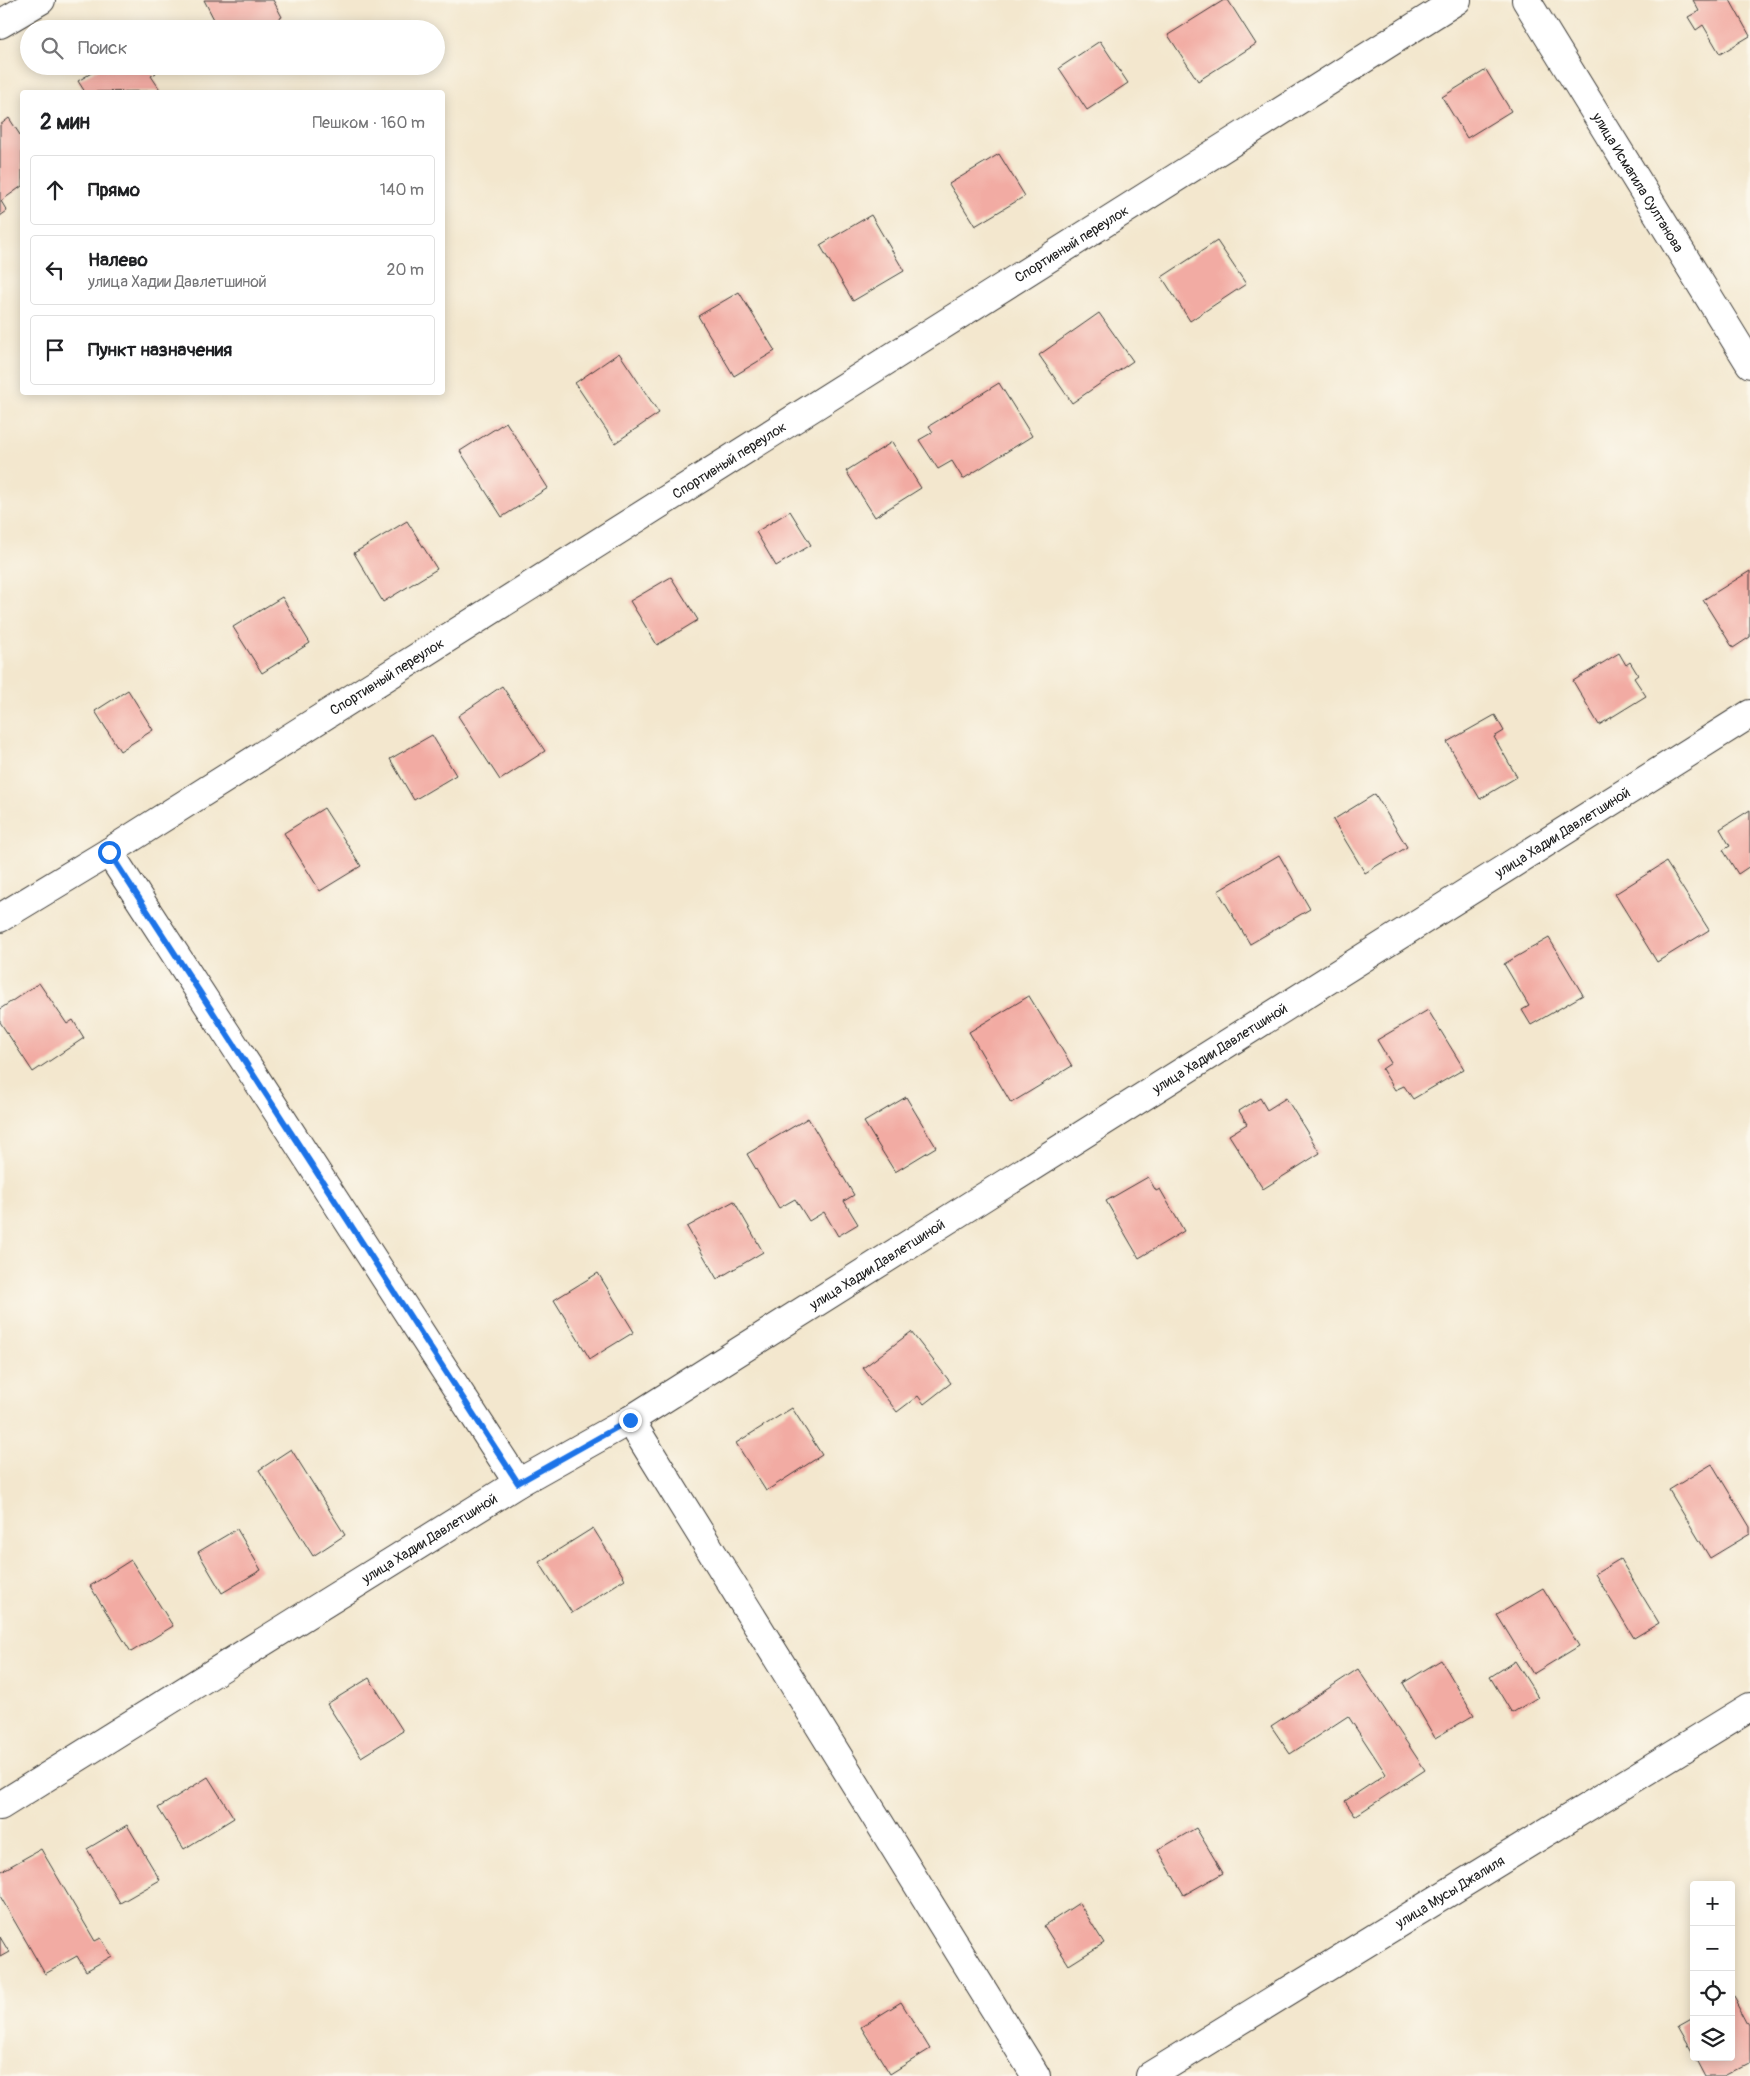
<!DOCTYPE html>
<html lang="ru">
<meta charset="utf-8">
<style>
:root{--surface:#fff;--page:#f6f6f6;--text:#202124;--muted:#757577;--line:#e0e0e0}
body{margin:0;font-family:Pangolin,sans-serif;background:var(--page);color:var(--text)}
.controls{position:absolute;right:15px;bottom:15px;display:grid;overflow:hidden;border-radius:5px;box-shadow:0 2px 12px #0003}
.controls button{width:45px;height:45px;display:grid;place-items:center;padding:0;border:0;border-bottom:1px solid var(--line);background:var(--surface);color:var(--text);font:25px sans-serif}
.stop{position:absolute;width:15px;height:15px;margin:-11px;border:4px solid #1a73e8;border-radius:50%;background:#fff}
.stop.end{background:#1a73e8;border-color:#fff;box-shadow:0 1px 5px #0008}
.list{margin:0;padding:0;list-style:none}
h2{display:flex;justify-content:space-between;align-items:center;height:65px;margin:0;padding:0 20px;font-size:21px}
h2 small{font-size:16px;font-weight:400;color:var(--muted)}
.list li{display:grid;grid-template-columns:32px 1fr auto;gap:15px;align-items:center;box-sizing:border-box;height:70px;margin:0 10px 10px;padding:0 10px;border:1px solid var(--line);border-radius:5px}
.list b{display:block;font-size:19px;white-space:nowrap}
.list p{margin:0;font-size:16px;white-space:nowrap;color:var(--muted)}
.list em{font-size:16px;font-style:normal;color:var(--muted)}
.icon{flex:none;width:28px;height:28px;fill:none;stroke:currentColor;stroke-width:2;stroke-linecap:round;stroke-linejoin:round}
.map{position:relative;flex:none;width:1750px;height:2076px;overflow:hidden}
.search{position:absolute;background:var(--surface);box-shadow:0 2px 12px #0003;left:20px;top:20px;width:425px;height:55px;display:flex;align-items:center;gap:12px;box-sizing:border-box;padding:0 18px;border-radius:28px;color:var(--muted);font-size:19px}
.panel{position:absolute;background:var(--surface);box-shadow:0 2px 12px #0003;left:20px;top:90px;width:425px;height:305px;border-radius:5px}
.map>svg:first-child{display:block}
.building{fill:#f2aba3}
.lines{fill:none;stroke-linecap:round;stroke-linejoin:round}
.street-casing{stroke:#3c3a37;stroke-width:30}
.street{stroke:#fff;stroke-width:28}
.route{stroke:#1a73e8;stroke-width:6}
.labels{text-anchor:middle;stroke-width:4.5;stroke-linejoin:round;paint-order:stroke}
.street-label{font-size:14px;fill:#1c1c1c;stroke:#fbf7ec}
</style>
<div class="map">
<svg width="1750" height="2076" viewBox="0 0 1750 2076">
<rect width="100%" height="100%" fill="#fbf7ec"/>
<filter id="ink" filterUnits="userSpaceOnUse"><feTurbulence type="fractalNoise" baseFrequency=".02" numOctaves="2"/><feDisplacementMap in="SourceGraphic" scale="10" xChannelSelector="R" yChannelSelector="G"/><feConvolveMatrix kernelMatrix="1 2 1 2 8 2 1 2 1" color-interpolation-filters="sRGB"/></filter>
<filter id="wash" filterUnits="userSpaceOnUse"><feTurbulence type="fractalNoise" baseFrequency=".0096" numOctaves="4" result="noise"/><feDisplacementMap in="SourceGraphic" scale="20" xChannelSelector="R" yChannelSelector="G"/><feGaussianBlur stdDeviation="1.12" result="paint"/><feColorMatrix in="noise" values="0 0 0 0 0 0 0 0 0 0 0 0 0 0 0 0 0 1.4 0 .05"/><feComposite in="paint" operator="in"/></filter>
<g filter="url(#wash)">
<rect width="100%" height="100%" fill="#f3e7ce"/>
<g id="blocks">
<!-- building -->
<path class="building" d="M204 0H273L282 17 260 29H219Z
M1224 0H1228L1256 44 1198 81 1168 35Z
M1693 0H1730L1750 36 1720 54 1703 25 1696 30 1688 17 1699 11Z
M1100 41 1128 83 1087 110 1059 68Z
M103 66H152L156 73 151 76 161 91 85 92 78 81Z
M1486 70 1511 111 1467 138 1442 97Z
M9 118 22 138V186L1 201 7 211 0 216V125Z
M999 154 1025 196 975 226 949 184Z
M871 215 904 271 853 301 820 245Z
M1217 241 1246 284 1190 321 1162 277Z
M739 292 775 351 734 376 698 316Z
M1099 313 1133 361 1072 403 1039 355Z
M619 353 659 413 615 443 575 383Z
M999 383 1032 436 963 479 952 461 938 469 919 440 933 432 929 426Z
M506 422 548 488 502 517 460 451Z
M892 442 921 488 875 517 846 471Z
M790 511 811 545 776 566 756 532Z
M407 521 437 569 383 602 354 553Z
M1750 571V637L1733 648 1703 600Z
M671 577 698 620 657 645 630 601Z
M282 597 310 643 262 673 233 627Z
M1619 653 1626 665 1630 662 1638 675 1634 678 1646 696 1599 725 1573 681Z
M502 686 545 751 500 780 458 716Z
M128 690 153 730 120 751 95 711Z
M1495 715 1504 731 1494 737 1517 777 1480 799 1447 742Z
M432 735 456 775 414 800 390 759Z
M1375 794 1407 847 1365 873 1333 820Z
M324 808 361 866 320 891 284 833Z
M1750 810V866L1738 874 1723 850 1730 846 1720 829Z
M1279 855 1310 909 1250 944 1218 891Z
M1666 862 1709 930 1657 962 1615 894Z
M1549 938 1583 995 1531 1025 1522 1010 1529 1006 1504 964Z
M39 983 67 1024 73 1020 84 1038 33 1072 0 1022V1009Z
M1029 996 1072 1066 1011 1103 969 1032Z
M1428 1010 1464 1069 1413 1099 1404 1086 1395 1090 1382 1069 1391 1063 1377 1040Z
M906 1097 936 1147 895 1172 864 1122Z
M1260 1098 1267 1110 1286 1098 1320 1153 1263 1189 1229 1135 1247 1124 1239 1111Z
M808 1118 854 1195 844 1201 858 1224 838 1236 824 1212 809 1221 795 1199 779 1208 747 1154Z
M1148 1177 1156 1191 1160 1189 1184 1231 1139 1258 1106 1201Z
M734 1201 763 1252 717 1279 687 1227Z
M598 1273 634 1332 590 1359 554 1300Z
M911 1332 951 1383 924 1404 918 1396 897 1412 863 1368Z
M792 1408 822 1455 766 1491 736 1443Z
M291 1449 345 1535 313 1556 259 1470Z
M1712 1464 1750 1527V1534L1710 1558 1669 1490Z
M593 1528 625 1579 572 1613 539 1562Z
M237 1529 261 1570 222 1593 198 1552Z
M1620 1559 1659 1623 1634 1638 1595 1574Z
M131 1560 173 1626 131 1652 90 1586Z
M1543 1588 1579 1646 1533 1674 1497 1615Z
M1441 1660 1474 1715 1435 1738 1403 1683Z
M1515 1661 1538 1697 1512 1713 1490 1677Z
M1358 1669 1425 1770 1355 1816 1345 1801 1386 1774 1348 1716 1290 1754 1271 1726Z
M369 1678 403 1731 361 1757 327 1704Z
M208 1777 234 1818 184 1849 158 1808Z
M127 1825 160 1880 120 1903 87 1849Z
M1196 1828 1223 1873 1184 1895 1158 1850Z
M41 1849 95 1941 101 1938 112 1956 86 1971 77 1956 45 1974 0 1896V1872Z
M1079 1903 1104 1943 1069 1965 1044 1926Z
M0 1937 9 1952 0 1957Z
M1734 1996 1750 2026V2064L1727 2076H1705L1695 2057H1731V1997Z
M901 2002 930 2049 890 2074 861 2027Z
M1694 2017V2054L1678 2026Z"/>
</g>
</g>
<g filter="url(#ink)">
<use href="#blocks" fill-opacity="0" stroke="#3c3a37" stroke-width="1"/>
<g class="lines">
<!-- street casing -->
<g class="street-casing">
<g id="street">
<path id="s1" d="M1526 0 1750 364"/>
<path d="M0 24 41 0"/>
<path d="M109 852 518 1483"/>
<path id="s2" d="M0 918 109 852 1457 0"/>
<path d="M630 1420 1036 2076"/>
<path id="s3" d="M0 1806 518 1483 630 1420 1750 714"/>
<path id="s4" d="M1150 2076 1750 1707"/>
</g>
</g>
<!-- street -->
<use href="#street" class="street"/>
</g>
</g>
<g class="lines" filter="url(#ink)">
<!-- route -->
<path class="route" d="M109 852 518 1483 630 1420"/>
</g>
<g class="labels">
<!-- street labels -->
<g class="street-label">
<text dy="5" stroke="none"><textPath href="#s1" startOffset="214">улица Исмагила Султанова</textPath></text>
<text dy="5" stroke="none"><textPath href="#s2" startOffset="1266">Спортивный переулок</textPath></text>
<text dy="5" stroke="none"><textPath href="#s2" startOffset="861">Спортивный переулок</textPath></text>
<text dy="5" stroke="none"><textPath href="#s2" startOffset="456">Спортивный переулок</textPath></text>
<text dy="5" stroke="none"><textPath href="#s3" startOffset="1841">улица Хадии Давлетшиной</textPath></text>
<text dy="5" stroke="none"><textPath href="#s3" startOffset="1436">улица Хадии Давлетшиной</textPath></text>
<text dy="5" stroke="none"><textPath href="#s3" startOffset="1031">улица Хадии Давлетшиной</textPath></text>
<text dy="5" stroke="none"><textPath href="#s3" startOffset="506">улица Хадии Давлетшиной</textPath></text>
<text dy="5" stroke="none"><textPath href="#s4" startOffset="352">улица Мусы Джалиля</textPath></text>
</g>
</g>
</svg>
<div class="controls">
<button>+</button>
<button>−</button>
<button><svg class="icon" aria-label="locate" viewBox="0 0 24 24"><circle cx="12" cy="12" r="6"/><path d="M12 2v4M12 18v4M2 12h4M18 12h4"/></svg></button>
<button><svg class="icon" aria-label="layers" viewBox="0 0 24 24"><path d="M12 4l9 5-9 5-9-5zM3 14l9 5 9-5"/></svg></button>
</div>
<div class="stop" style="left:109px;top:852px"></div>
<div class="stop end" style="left:630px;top:1420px"></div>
<div class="search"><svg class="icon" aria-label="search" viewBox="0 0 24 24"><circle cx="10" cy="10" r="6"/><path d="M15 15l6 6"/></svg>Поиск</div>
<section class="panel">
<h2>2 мин<small>Пешком · 160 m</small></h2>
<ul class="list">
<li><svg class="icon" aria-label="ahead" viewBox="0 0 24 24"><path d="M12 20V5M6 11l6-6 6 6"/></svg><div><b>Прямо</b></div><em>140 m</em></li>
<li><svg class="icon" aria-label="left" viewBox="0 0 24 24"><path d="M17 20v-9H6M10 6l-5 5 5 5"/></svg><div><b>Налево</b><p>улица Хадии Давлетшиной</p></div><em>20 m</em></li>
<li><svg class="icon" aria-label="arrive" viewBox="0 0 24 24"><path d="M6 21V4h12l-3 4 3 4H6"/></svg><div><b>Пункт назначения</b></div></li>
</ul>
</section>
</div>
